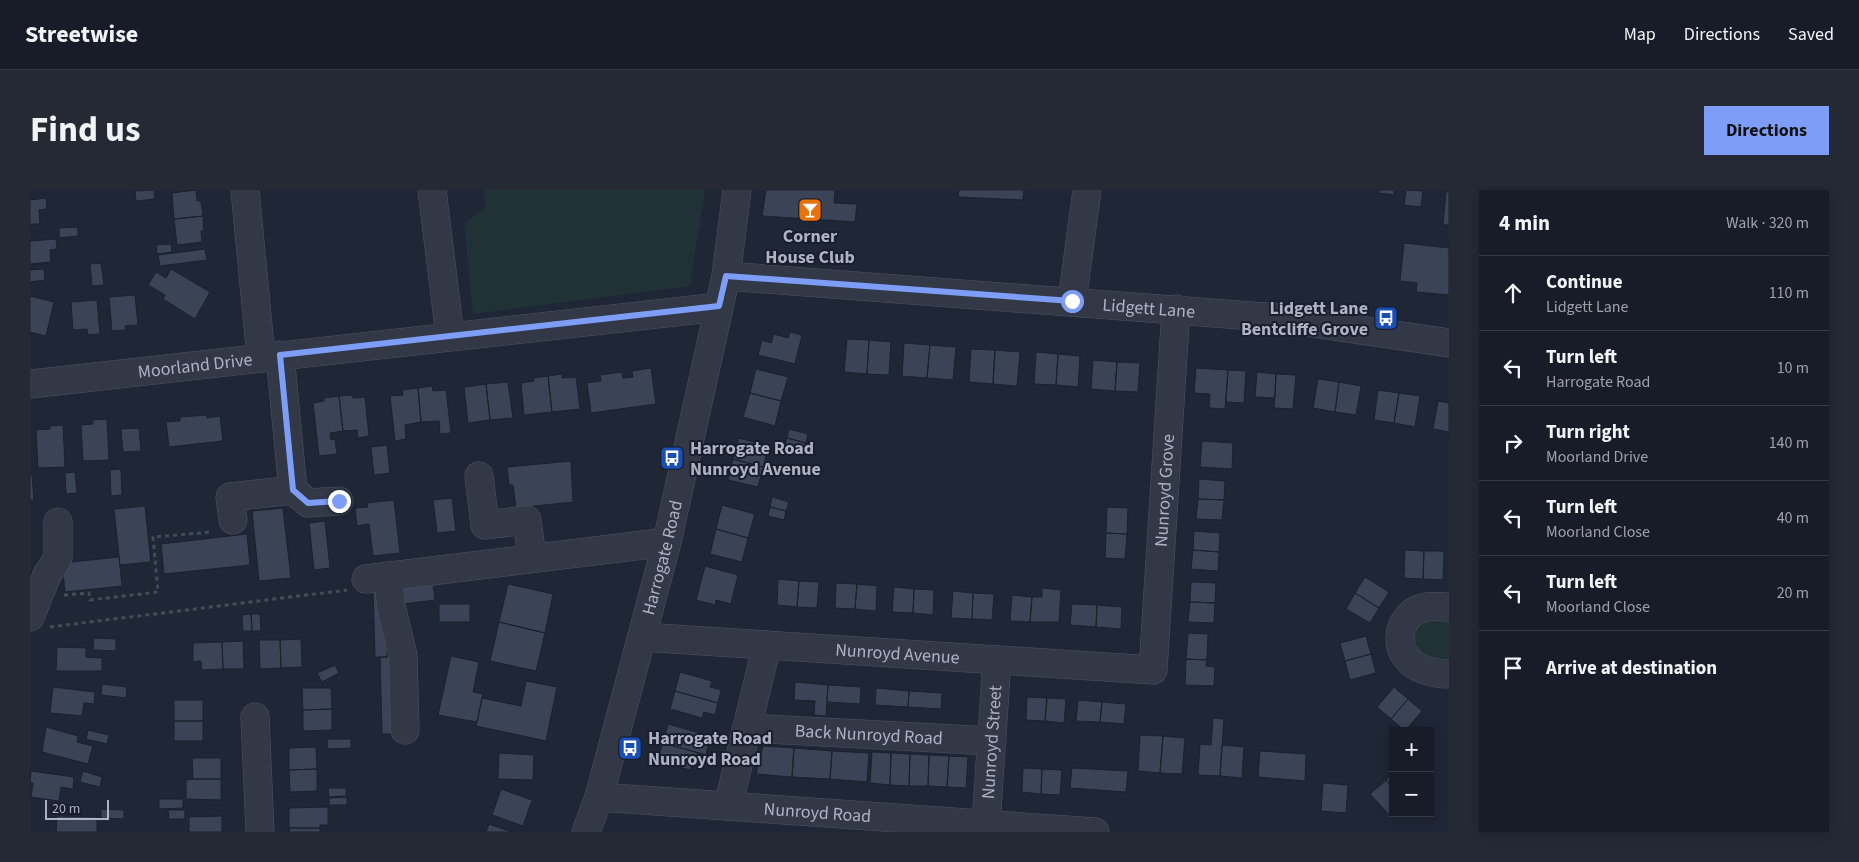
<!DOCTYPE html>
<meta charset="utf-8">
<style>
:root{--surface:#171c28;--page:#242934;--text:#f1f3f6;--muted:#9ea1a8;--line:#363a45;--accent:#7e9df7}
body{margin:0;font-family:"Source Sans 3",sans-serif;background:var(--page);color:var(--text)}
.controls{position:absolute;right:15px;bottom:15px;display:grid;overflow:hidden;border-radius:0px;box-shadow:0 2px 12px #0003}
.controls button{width:45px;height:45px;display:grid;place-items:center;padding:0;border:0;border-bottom:1px solid var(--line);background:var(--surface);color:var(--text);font:25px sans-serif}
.scale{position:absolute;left:15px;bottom:12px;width:64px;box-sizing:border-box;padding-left:5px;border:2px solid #adb2c4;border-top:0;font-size:14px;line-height:18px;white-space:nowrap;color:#adb2c4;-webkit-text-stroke:4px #181e2b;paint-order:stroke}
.stop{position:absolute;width:15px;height:15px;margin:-11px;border:4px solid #7e9df7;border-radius:50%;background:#fff}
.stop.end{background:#7e9df7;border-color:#fff;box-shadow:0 1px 5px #0008}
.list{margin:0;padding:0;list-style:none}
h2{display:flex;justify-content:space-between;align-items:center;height:65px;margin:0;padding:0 20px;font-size:21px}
h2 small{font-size:16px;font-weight:400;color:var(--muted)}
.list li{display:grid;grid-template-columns:32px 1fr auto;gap:15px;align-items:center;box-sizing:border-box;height:75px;padding:0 20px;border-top:1px solid var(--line)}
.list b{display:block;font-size:19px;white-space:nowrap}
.list p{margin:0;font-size:16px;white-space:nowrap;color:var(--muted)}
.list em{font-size:16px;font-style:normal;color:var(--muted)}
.icon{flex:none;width:28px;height:28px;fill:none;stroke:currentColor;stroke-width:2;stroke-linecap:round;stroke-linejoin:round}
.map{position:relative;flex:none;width:1419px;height:642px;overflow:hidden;border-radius:0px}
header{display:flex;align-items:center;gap:30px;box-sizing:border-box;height:70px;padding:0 25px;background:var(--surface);border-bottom:1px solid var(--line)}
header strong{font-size:24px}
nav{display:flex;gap:28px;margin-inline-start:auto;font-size:18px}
.intro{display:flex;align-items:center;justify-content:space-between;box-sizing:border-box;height:120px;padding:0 30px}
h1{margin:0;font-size:35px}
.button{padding:12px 22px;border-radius:0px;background:var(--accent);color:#111;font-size:18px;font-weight:700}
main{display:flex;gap:30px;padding:0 30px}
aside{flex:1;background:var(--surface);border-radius:0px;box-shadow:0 2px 12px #0003}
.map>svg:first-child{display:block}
.green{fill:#213237}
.building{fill:#3b4357;stroke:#1a202d}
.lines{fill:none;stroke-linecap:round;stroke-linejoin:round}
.minor-casing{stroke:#4d5362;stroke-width:29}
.path{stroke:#3f4f55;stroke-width:3;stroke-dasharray:4 4;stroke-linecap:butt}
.minor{stroke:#333847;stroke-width:28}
.route{stroke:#7e9df7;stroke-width:6}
.labels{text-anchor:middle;stroke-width:4;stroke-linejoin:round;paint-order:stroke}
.poi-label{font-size:18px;font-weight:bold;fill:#adb2c4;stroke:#181e2b;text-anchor:start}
.street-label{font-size:18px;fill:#adb2c4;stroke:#181e2b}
</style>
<header>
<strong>Streetwise</strong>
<nav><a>Map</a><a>Directions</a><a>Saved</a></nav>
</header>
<div class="intro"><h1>Find us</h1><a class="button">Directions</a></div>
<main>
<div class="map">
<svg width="1419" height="642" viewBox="0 0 1419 642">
<rect width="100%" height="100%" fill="#1f2636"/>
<!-- green -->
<path class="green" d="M453 0H675L660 96 443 124 434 34 456 17Z
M1419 427V474L1385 464 1381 442 1390 430Z"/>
<!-- building -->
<path class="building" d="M124 0 125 9 106 11 105 1Z
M166 0 167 11H171L173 26 144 29 142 3Z
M736 0H805L804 13 827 14 825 32 732 26Z
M929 0H994L993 10 928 7Z
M1349 0H1364V5L1349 3Z
M1376 0 1393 1 1391 17 1374 15Z
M1416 2H1419V35H1413Z
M16 8 17 19 9 20 10 34H0V10Z
M173 26 174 41H171L172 52 147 55 144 29Z
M48 37V46L29 48V38Z
M26 49 27 59 20 60 21 72 0 74V51Z
M1374 53 1419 58V105L1386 102 1387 93 1370 91Z
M141 54 142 62 127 64 126 55Z
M175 59 177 70 130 76 128 65Z
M71 73 74 95 62 96 60 74Z
M14 79 15 90 0 92V80Z
M141 79 180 102 165 129 133 109 135 105 118 95 126 82 136 88Z
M105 105 108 135 95 136 96 140 82 141 79 107Z
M0 106 24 112 16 146 0 142Z
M67 110 70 144 58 145 57 139 43 140 41 112Z
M760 142 772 145 765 174 728 165 732 150 741 153 744 144 758 148Z
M817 149 839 150 837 184 814 182Z
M839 150 861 152 859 185 837 184Z
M874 153 900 155 897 188 872 186Z
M900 155 926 157 923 190 897 188Z
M941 159 965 160 963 194 939 192Z
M965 160 990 162 987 196 963 194Z
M1006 162 1028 164 1026 195 1004 194Z
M1028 164 1050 166 1048 197 1026 195Z
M1063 170 1087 172 1085 201 1061 199Z
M1087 172 1110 173 1108 202 1085 201Z
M621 178 626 214 561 223 557 193 571 191 570 185 592 182 593 188 603 187 602 181Z
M1166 178 1198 180 1195 219 1179 218 1180 204 1164 203Z
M726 179 758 187 751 211 720 203Z
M1198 180 1216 181 1214 213 1196 212Z
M1227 182 1246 184 1245 208 1225 207Z
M532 184V188L546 187 550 219 522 222 518 186Z
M1246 184 1266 185 1263 219 1244 218Z
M518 186 522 222 494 225 491 193 504 191 503 188Z
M1288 189 1309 192 1305 222 1283 218Z
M478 192 483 228 460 230 456 194Z
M1309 192 1331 196 1326 225 1305 222Z
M456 194 460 230 438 233 434 197Z
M402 196 403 201 416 200 421 243 410 244 409 231 391 232 388 198Z
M388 198 391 232 375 235 376 249 365 251 360 206 373 205 372 200Z
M1348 200 1369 203 1364 233 1344 230Z
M720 203 751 211 745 236 713 227Z
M1369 203 1390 206 1385 237 1364 233Z
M323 205V208L335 207 339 246 328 248 327 240 313 241 309 206Z
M309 206 313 241 300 243 301 250 305 249 307 264 289 266 283 213 294 211V208Z
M1408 211 1419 213V242L1403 239Z
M177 225V228L190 226 193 251 139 257 136 232 150 231V227Z
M77 229 79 270 53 271 51 235 63 234V230Z
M33 235 35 277 8 278 6 240 20 239V236Z
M109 238 111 261 93 262 91 239Z
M759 239 778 244 776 253 757 248Z
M709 248 739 256 733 277 703 269Z
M757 248 776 253 773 262 754 257Z
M1172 251 1203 253 1202 279 1170 277Z
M357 255 360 283 344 285 341 257Z
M703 269 733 277 728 297 698 290Z
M541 271 543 312 486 318 483 295H479L477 277Z
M91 279 92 305 81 306 80 280Z
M45 282 47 303 36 304 35 283Z
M0 284H2L4 310H0Z
M1169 289 1195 291 1194 310 1168 309Z
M742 307 759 312 756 321 740 317Z
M422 308 426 341 407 343 403 310Z
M1168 309 1194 310 1192 330 1166 329Z
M364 310 370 363 343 366 339 334 327 336 325 318 338 317 337 313Z
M692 315 725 324 718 348 686 339Z
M115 316 121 372 90 375 84 319Z
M740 317 756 321 754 330 738 326Z
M1077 317 1098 318 1097 344 1076 343Z
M253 318 261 388 229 391 222 321Z
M295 331 300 378 284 380 279 333Z
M686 339 718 348 712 372 680 364Z
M1164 341 1190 343 1189 362 1163 360Z
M1076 343 1097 344 1095 369 1075 368Z
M217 344 220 375 134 384 131 354Z
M1163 360 1189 362 1188 381 1161 379Z
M1375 360 1394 361 1393 389 1374 388Z
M1394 361H1414L1413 390 1393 389Z
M89 367 92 396 35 402 32 373Z
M675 376 708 385 701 414 686 410 685 415 666 410Z
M1335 387 1359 402 1349 418 1325 403Z
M748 389 769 391 767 417 747 415Z
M769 391 789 392 787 418 767 417Z
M1161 392 1186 393 1185 413 1160 412Z
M403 393 405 410 366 415 364 397Z
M806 393 827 394 825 419 805 418Z
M478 394 523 404 515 443 469 432Z
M827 394 847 396 846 421 825 419Z
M356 397 357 467H345L343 398Z
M864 397 884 399 883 423 862 422Z
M1012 398 1031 400 1029 432H1000L1002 407H1012Z
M884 399 904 400 903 425 883 423Z
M923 401 943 403 942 429 921 428Z
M943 403 964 404 962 430 942 429Z
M1325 403 1349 418 1340 433 1316 419Z
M982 405 1002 407 1000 432 980 431Z
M1160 412 1185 413 1184 433 1158 432Z
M409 414H440V432H409Z
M1042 414 1067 415 1066 437 1040 435Z
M1067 415 1092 417 1091 439 1066 437Z
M221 424 222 441H213L212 425Z
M221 424H230L231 441H222Z
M469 432 515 443 506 481 460 471Z
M1158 443 1178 444 1177 470 1156 469Z
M1336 446 1341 464 1315 471 1310 453Z
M64 448 86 449V461L63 460Z
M271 449 272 477 251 478 250 450Z
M229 450H250L251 478 230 479Z
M213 451 214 479H193L192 452Z
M192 452 193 479 172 480 171 471 163 472V453Z
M27 457 56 458V467L72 468V481H26Z
M1341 464 1346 483 1320 490 1315 471Z
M421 466 449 472 443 502 453 504 447 532 408 525Z
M350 467H365L367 544H352Z
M1156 469 1177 470 1176 476 1185 477 1184 496 1155 495Z
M305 475 309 483 292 492 287 483Z
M650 482 682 491 680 497 691 500 688 513 645 501Z
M496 491 527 497 516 551 446 536 452 508 491 516Z
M765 492 798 495 796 526 784 525 785 511 764 510Z
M72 494 97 497 96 508 71 505Z
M798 495 831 497 830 514 797 512Z
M23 497 65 502 64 514 54 513 52 526 20 523Z
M1364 497 1378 509 1361 529 1347 517Z
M272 498H301L302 519 273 520Z
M846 498 879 501 878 517 845 515Z
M645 501 688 513 685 525 674 522 672 528 640 519Z
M879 501 912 503 911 519 878 517Z
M997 507 1017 508 1015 531 996 530Z
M1017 508 1036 509 1034 533 1015 531Z
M1378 509 1392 521 1375 541 1361 529Z
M144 510H173V531H144Z
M1048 510 1072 512 1070 532 1046 531Z
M1072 512 1096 514 1094 534 1070 532Z
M302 519V540L273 541V520Z
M1183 528 1194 529 1190 586 1168 585 1170 554 1181 555Z
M144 531H173V551H144Z
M638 534 670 543 668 549 679 552 676 565 633 553Z
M16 537 48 546 47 552 63 556 58 574 12 562Z
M58 540 79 545 77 554 56 549Z
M1110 545 1133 546 1130 583 1108 581Z
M1133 546 1155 548 1152 584 1130 583Z
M297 549H321V558L298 559Z
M633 553 676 565 673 577 662 574 660 580 627 571Z
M1192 555 1214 557 1212 588 1190 586Z
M733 556 764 558 762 587 726 584Z
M286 557 287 579 259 580V558Z
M764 558 802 561 800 589 762 587Z
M802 561 839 563 837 592 800 589Z
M1230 561 1276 564 1275 591 1228 587Z
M842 562 861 563 860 595 840 593Z
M469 563 504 565 503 590 468 589Z
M861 563 880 564 879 596 860 595Z
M880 564 899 565 898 596H879Z
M899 565 919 566 917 597 898 596Z
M919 566 938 567 936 598 917 597Z
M162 568H191V589H163Z
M993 578 1012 579 1011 604 992 602Z
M1042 578 1098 581 1096 602 1040 598Z
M287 579V601L260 602 259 580Z
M1012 579 1032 580 1030 605 1011 604Z
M1 581 44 587 43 599 31 597 29 611 1 607 3 593H0Z
M53 581 72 587 70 597 50 592Z
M1363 583V598L1356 590Z
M163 589H191V610L156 609V590Z
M1356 590 1363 598V623H1365L1361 627 1340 604Z
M1293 593 1318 595 1316 623 1291 621Z
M298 598H316V606L299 607Z
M471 599 502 610 493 636 462 625Z
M317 607V615H299V608Z
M129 609H153V618L129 619Z
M298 617V635H290V638H259V618Z
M71 619 94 620V629L71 628Z
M138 620H155V629H139Z
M27 626 67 627V642H26Z
M192 626V642H159V627Z
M459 634 482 642H456Z
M259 638H290V642H260Z"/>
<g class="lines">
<!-- minor casing -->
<g class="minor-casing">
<g id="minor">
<path d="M215 0 231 167"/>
<path d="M402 0 420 146"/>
<path id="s1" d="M696 86 1248 128 1419 153"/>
<path d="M1042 111 1057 0"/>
<path id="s2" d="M0 194 689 117"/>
<path d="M449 286 455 335 497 330 502 368"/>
<path d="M263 300 278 313 309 311"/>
<path d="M203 330 200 307 263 300 250 165"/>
<path d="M358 386 361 416 373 466 375 540"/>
<path d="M336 389 637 352"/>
<path d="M1419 417C1410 417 1400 415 1392 418 1371 424 1363 451 1377 468 1386 480 1405 484 1419 484"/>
<path d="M0 427 17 385 28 368V332"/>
<path id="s3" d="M612 447 1123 480 1146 119"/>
<path d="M225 527 230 642"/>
<path id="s4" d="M717 538 962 551"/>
<path id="s5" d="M569 607 1065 642"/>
<path d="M698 616 737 455"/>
<path id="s6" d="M956 634 967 470"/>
<path id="s7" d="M556 642 569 607 637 352 696 86 707 0"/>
</g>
</g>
<!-- path -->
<path class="path" d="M34 405 59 403 60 410 128 402 123 347 182 342
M20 437 317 400"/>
<!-- minor -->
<use href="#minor" class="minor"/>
</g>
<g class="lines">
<!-- route -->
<path class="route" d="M309 311 278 313 263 300 250 165 689 116 696 86 1042 111"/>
</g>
<!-- icons -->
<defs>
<g id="bar-square" transform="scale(1.25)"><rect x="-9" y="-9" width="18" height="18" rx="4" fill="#e8710a" stroke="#181e2b"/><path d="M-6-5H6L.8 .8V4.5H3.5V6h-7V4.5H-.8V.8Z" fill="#fff"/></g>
<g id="bus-square" transform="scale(1.25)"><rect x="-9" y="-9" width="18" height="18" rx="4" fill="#1a4fb4" stroke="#181e2b"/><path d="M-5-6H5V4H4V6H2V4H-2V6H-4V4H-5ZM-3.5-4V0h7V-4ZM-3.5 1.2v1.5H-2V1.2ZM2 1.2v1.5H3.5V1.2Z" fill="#fff"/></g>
</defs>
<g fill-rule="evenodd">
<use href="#bar-square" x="780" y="20"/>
<use href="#bus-square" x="1356" y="128"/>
<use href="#bus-square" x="642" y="268"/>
<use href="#bus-square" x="600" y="558"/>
</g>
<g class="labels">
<!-- poi labels -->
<g class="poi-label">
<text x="780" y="52" text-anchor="middle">Corner<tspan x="780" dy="21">House Club</tspan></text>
<text x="1338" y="124" text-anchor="end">Lidgett Lane<tspan x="1338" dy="21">Bentcliffe Grove</tspan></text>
<text x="660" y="264">Harrogate Road<tspan x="660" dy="21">Nunroyd Avenue</tspan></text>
<text x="618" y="554">Harrogate Road<tspan x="618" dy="21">Nunroyd Road</tspan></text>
</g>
<!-- street labels -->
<g class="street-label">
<text dy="6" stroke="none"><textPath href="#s1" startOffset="424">Lidgett Lane</textPath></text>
<text dy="6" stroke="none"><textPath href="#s2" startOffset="166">Moorland Drive</textPath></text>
<text dy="6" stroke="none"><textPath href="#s3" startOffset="692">Nunroyd Grove</textPath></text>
<text dy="6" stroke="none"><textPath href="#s7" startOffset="285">Harrogate Road</textPath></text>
<text dy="6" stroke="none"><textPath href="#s3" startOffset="256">Nunroyd Avenue</textPath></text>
<text dy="6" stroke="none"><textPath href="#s4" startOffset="122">Back Nunroyd Road</textPath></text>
<text dy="6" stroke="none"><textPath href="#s6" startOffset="82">Nunroyd Street</textPath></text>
<text dy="6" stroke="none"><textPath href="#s5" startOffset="219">Nunroyd Road</textPath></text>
</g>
</g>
</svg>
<div class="controls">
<button>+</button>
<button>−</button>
</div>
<div class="scale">20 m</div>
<div class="stop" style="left:1042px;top:111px"></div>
<div class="stop end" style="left:309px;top:311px"></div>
</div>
<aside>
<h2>4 min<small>Walk · 320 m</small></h2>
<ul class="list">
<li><svg class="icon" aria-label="ahead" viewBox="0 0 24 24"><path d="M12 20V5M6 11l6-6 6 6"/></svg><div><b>Continue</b><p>Lidgett Lane</p></div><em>110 m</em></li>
<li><svg class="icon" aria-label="left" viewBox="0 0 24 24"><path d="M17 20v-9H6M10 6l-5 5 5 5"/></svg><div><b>Turn left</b><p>Harrogate Road</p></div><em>10 m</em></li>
<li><svg class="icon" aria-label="right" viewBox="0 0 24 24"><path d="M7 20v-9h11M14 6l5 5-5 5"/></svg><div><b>Turn right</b><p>Moorland Drive</p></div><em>140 m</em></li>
<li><svg class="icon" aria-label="left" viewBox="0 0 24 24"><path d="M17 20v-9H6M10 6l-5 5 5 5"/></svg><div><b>Turn left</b><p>Moorland Close</p></div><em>40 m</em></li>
<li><svg class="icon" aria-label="left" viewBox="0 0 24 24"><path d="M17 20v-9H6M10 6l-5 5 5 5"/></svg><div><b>Turn left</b><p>Moorland Close</p></div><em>20 m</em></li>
<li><svg class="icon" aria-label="arrive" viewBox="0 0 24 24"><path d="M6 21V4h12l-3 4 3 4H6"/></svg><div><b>Arrive at destination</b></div></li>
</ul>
</aside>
</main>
